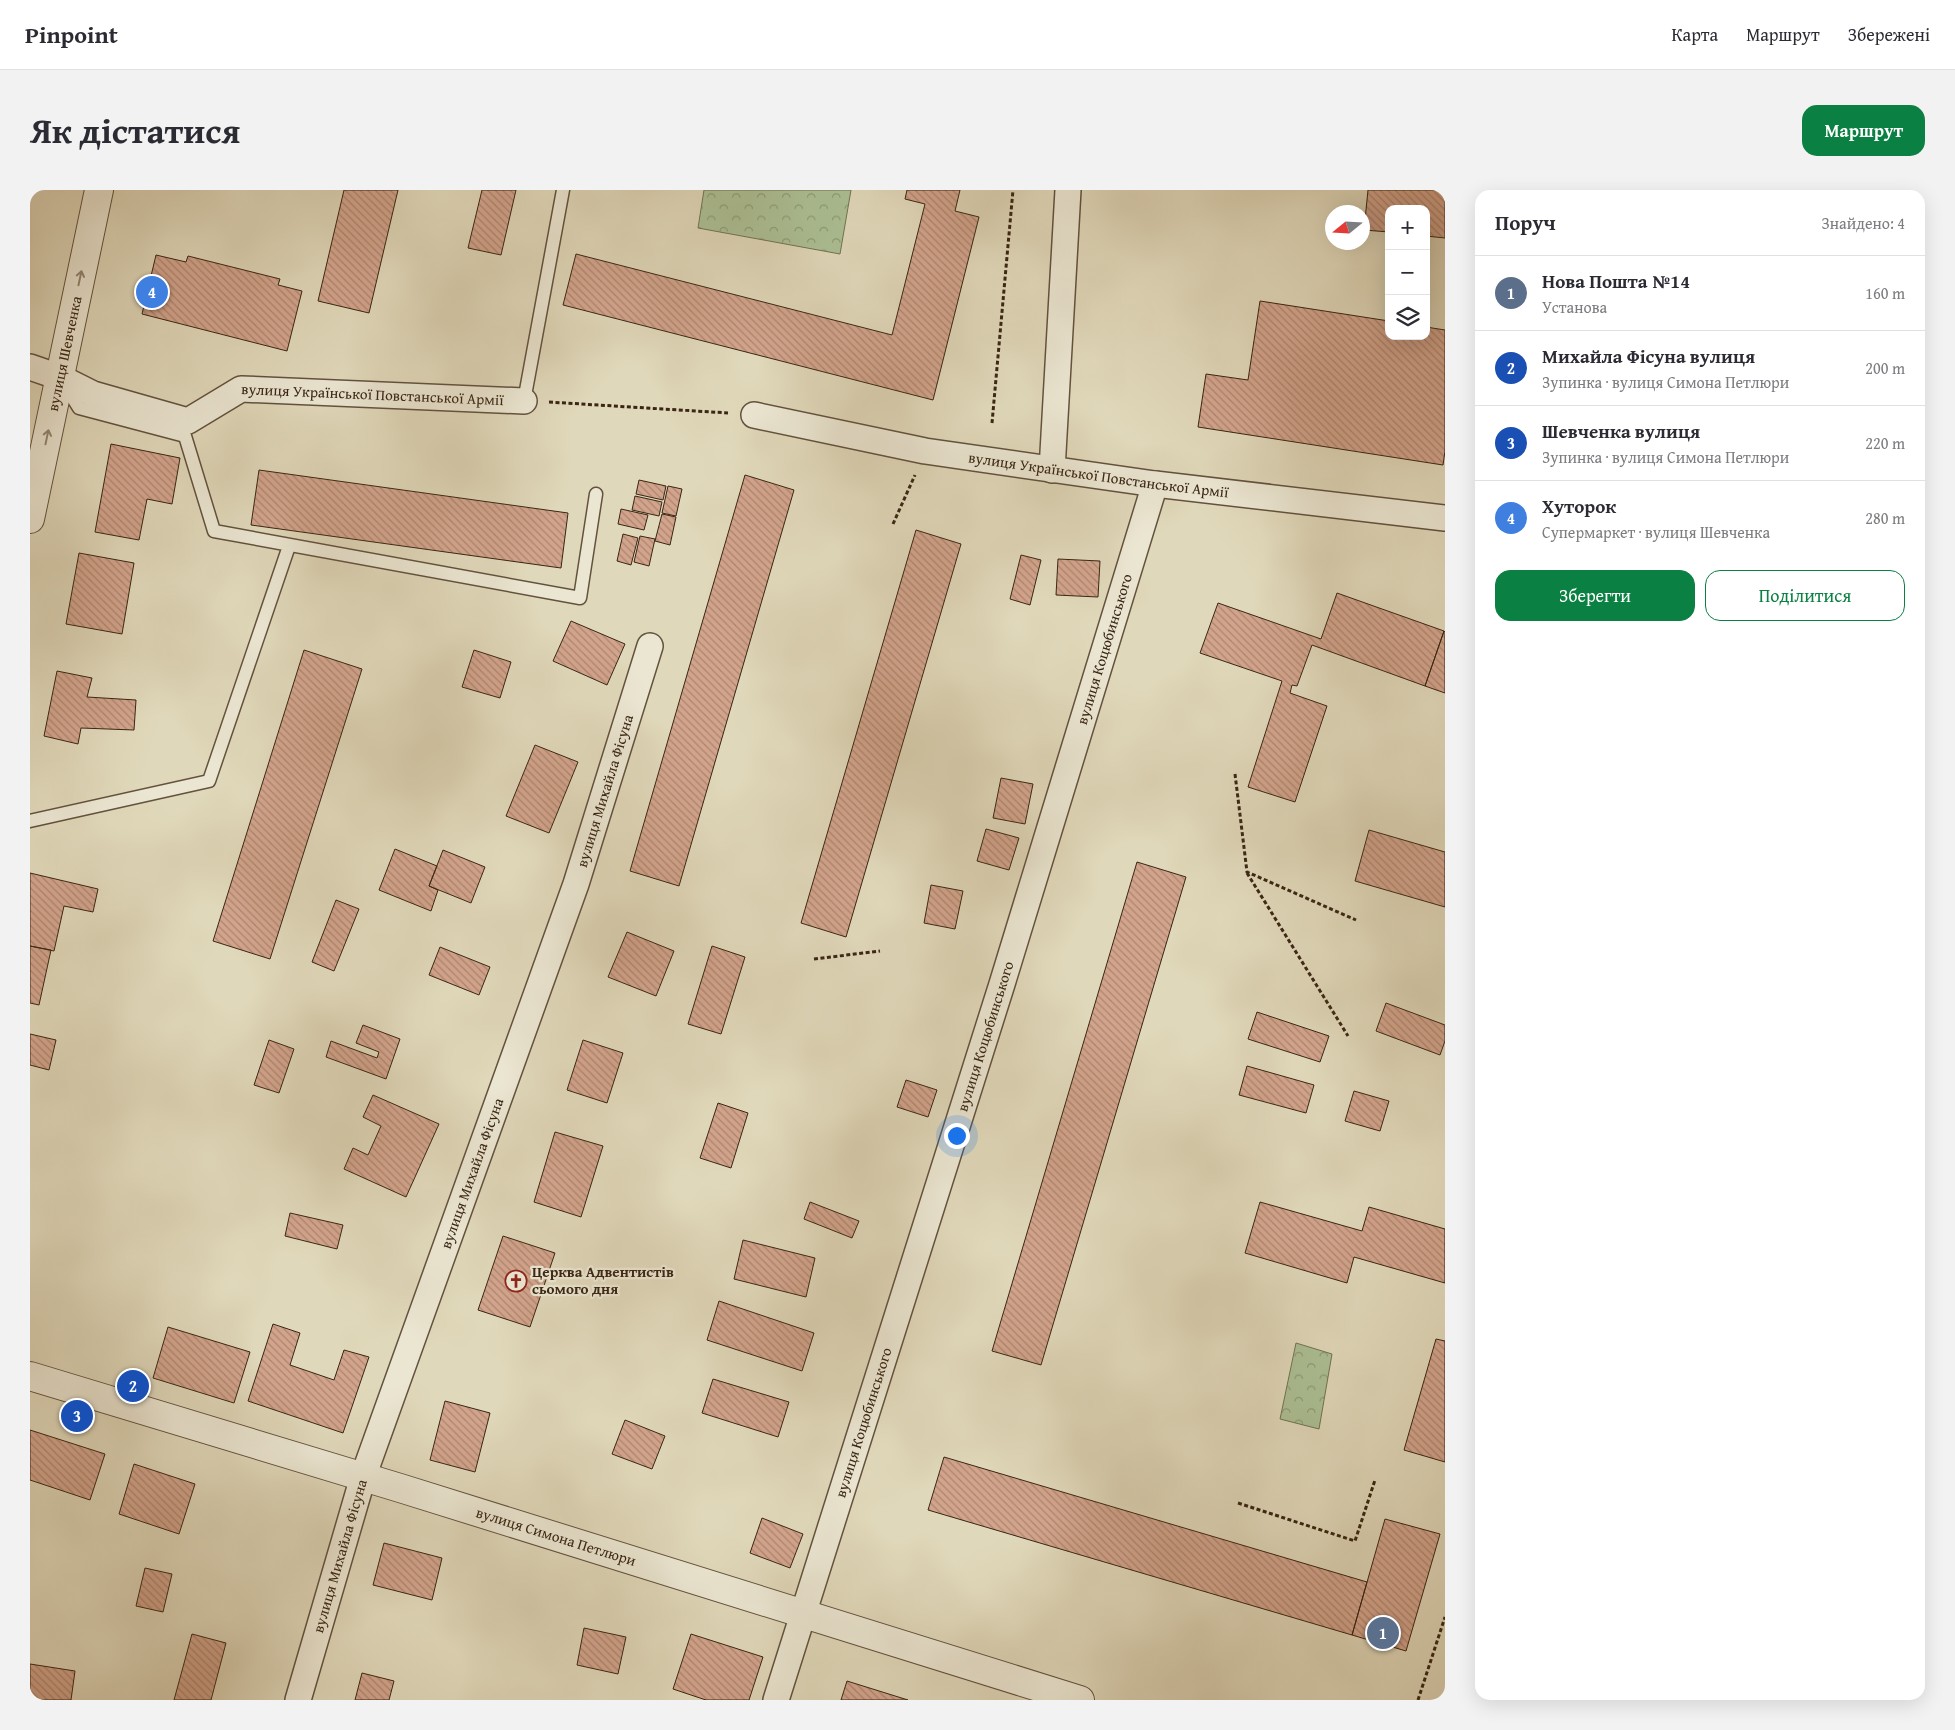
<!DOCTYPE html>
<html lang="uk">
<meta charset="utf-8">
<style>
:root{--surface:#fff;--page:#f2f2f3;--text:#2b2b33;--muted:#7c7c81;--line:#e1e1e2;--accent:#0b8043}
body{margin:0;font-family:"Gentium Book Plus",serif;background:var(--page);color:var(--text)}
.controls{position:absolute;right:15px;top:15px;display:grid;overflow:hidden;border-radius:10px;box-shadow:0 5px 20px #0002}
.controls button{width:45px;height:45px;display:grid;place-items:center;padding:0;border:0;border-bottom:1px solid var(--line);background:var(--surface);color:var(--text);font:25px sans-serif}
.compass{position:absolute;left:1295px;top:15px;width:45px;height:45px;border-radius:50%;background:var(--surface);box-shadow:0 5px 20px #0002;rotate:252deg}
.you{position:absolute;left:926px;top:945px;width:18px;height:18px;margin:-12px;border:4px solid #fff;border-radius:50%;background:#1a73e8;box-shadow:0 0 0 8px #1a73e833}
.badge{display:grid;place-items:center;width:32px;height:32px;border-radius:50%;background:var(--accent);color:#fff;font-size:16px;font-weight:700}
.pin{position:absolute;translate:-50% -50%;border:2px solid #fff;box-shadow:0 1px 5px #0006}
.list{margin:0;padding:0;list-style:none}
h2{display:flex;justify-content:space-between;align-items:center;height:65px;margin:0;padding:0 20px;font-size:21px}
h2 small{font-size:16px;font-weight:400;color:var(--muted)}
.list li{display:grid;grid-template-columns:32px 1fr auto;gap:15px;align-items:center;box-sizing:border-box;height:75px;padding:0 20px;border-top:1px solid var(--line)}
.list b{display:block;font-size:19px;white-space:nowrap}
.list p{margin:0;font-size:16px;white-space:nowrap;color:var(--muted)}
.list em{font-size:16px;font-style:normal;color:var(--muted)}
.actions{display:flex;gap:10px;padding:15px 20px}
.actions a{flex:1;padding:11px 0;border:1px solid var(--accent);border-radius:15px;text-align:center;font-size:18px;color:var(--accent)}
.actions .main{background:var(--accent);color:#fff}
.icon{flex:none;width:28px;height:28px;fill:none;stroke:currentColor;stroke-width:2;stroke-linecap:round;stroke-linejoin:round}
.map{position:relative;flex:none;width:1415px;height:1510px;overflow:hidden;border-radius:15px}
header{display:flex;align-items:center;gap:30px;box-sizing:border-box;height:70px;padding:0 25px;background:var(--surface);border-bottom:1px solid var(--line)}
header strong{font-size:24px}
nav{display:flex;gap:28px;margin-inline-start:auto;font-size:18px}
.intro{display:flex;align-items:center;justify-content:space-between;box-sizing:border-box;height:120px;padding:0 30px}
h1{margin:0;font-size:35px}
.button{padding:12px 22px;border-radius:15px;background:var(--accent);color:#fff;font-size:18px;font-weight:700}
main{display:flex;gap:30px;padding:0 30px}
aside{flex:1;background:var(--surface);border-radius:15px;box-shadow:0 5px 20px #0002}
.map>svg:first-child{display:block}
.park{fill:url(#park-crowns);stroke:#727354}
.building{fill:url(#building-back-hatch);stroke:#392614}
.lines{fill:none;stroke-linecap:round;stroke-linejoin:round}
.service-casing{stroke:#63523e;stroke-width:15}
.minor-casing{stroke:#63523e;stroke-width:28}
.tertiary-casing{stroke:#63523e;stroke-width:30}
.path{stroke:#392614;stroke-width:3;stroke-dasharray:4 2.5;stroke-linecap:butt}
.service{stroke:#ebe6d2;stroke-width:12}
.minor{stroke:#ebe6d2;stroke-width:25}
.tertiary{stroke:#ebe6d2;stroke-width:28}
.oneway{stroke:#928673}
.labels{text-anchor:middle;stroke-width:4.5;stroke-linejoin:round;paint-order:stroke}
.street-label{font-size:15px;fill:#392614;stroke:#ebe6d2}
.poi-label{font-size:15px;font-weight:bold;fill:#392614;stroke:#ebe6d2;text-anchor:start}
</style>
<header>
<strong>Pinpoint</strong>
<nav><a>Карта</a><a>Маршрут</a><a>Збережені</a></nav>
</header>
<div class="intro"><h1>Як дістатися</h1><a class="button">Маршрут</a></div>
<main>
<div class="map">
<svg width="1415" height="1510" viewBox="0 0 1415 1510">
<defs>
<pattern id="park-crowns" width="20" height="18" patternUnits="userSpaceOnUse" patternTransform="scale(1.25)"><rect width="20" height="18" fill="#acc095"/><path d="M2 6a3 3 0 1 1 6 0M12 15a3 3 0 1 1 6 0" fill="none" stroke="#8d9c78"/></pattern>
<pattern id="building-back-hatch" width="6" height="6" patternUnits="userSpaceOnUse" patternTransform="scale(1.25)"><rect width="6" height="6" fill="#d3a48c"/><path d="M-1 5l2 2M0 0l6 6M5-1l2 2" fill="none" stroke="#ac8571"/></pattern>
</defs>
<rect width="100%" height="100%" fill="#e0d8ba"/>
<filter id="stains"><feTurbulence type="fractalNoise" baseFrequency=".004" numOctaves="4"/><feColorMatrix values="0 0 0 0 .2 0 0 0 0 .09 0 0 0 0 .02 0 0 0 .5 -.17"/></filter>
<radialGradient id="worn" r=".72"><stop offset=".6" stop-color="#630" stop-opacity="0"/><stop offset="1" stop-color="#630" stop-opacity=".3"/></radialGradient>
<!-- park -->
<path class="park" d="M674 0H821L810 64 668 38Z
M1266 1153 1302 1164 1289 1239 1250 1229Z"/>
<!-- building -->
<path class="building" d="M314 0H368L339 123 288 111Z
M452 0H486L471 65 438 58Z
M877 0H930L925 21 949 27 903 210 533 115 546 64 862 145 895 14 875 9Z
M1338 0H1415V48L1396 46V19H1359V42L1334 40Z
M126 65 156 72 158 66 250 89 248 95 272 101 257 161 112 124Z
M1230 111 1359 131V146H1396V137L1415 140V261L1413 275 1168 237 1176 184 1218 190Z
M81 254 150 268 142 314 117 309 109 350 65 342Z
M229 280 538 323 531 378 221 335Z
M715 285 764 300 649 696 600 681Z
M609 290 636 296 633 310 606 304Z
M638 296 652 299 646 326 632 323Z
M605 306 632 312 629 326 602 320Z
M591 319 618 325 614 340 588 334Z
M632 324 646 327 640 355 625 351Z
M886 340 931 354 816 747 771 733Z
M593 344 608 348 601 375 587 371Z
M610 346 625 349 619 376 604 372Z
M49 363 104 373 92 444 36 434Z
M991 365 1011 370 1000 415 980 409Z
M1028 369 1070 371 1068 407 1026 405Z
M1307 403 1414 441 1395 496 1282 455 1267 496 1262 495 1260 503 1297 516 1265 612 1218 597 1252 491 1170 463 1188 413 1291 449Z
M541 431 595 454 577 495 523 471Z
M1414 441 1415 442V503L1395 496Z
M274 460 332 479 240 769 183 751Z
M444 460 481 472 470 508 432 497Z
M27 481 62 488 57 507 106 510 104 540 51 538 48 554 14 546Z
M505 555 548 572 519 643 476 626Z
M971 588 1003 594 995 634 963 628Z
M956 639 989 648 979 680 947 671Z
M1339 640 1415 662V717L1325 691Z
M365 659 407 676 399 696 408 700 401 721 349 700Z
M413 660 455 677 441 713 399 696Z
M1107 672 1156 687 1011 1175 962 1161Z
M0 683 68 699 63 722 34 716 24 761 0 756Z
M901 695 933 701 925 739 894 733Z
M306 710 329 719 304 781 282 772Z
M597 742 644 761 626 806 578 787Z
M0 756 21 760 9 815 0 813Z
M682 756 715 767 691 844 658 834Z
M410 757 460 777 449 805 399 785Z
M1356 813 1415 835V851L1410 865 1346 841Z
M1227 822 1299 846 1290 872 1218 849Z
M333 835 370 849 356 889 296 867 301 851 347 868 349 862 326 853Z
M0 844 26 850 19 880 0 875Z
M239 850 264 859 249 903 224 895Z
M553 850 593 863 577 913 537 900Z
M1217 876 1284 895 1276 923 1209 905Z
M876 890 907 900 898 927 867 917Z
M1324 901 1359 911 1350 941 1315 931Z
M343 905 409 934 376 1007 314 979 323 958 338 965 351 936 333 927Z
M688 913 718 923 701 978 670 968Z
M525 942 573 956 551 1027 504 1012Z
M780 1012 829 1031 822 1048 774 1029Z
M1230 1012 1332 1041 1339 1017 1415 1039V1093L1324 1067 1317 1093 1215 1063Z
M260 1023 313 1035 307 1059 255 1046Z
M473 1046 525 1063 500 1137 448 1120Z
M713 1050 785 1068 776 1107 704 1089Z
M689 1111 784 1143 772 1181 677 1150Z
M243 1134 270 1143 260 1175 304 1190 314 1160 339 1167 313 1243 218 1211Z
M138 1137 220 1162 204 1213 123 1188Z
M1406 1149 1415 1151V1272L1374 1260Z
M683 1189 759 1212 748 1247 672 1223Z
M415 1211 460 1223 445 1282 400 1270Z
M595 1230 635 1246 622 1279 582 1264Z
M0 1240 75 1264 60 1310 0 1290Z
M914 1267 1337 1392 1322 1445 898 1320Z
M104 1274 165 1294 149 1344 89 1324Z
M732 1328 773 1344 760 1378 720 1363Z
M1355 1329 1410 1344 1376 1461 1322 1445Z
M354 1353 412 1368 402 1410 343 1395Z
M115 1378 142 1384 133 1422 106 1416Z
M554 1438 596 1447 588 1484 547 1475Z
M162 1444 196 1453 181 1510H144Z
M661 1444 733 1467 719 1510H676L643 1499Z
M0 1474 45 1481 41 1510H0Z
M332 1483 364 1491 359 1510H325Z
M817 1491 878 1510H811Z"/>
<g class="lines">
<!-- service casing -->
<g class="service-casing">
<path id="service" d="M34 194 49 218 155 246 184 341 550 408 566 304
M494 211 533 0
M0 631 179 591 259 356"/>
</g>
<!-- minor casing -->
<g class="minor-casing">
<g id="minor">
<path id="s1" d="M0 177 29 187 63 204 158 231 211 199 494 211"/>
<path id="s2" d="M724 225 895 261 1125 294 1415 328"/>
<path d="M1022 280 1038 0"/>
<path id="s3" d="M268 1510 333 1287 546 694 620 456"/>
<path id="s4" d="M746 1510 972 794 1125 294"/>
</g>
</g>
<!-- tertiary casing -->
<g class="tertiary-casing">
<g id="tertiary">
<path id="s5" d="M0 329 69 0"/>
<path id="s6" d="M0 1186 370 1298 1050 1510"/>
</g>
</g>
<!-- path -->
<path class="path" d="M519 212 698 223
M962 233 983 0
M863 334 885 285
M1205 584 1217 682 1326 730
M1217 683 1318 846
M784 769 850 761
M1208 1313 1325 1351 1345 1290
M1388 1510 1415 1427"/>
<!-- service -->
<use href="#service" class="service"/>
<!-- minor -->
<use href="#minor" class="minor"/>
<!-- tertiary -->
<use href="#tertiary" class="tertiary"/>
</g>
<!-- one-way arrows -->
<defs><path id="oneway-shaft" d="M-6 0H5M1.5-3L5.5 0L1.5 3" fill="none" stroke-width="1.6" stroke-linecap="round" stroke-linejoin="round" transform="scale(1.25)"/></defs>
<g class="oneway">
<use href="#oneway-shaft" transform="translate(50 88) rotate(-78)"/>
<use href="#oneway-shaft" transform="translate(17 247) rotate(-78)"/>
</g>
<!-- icons -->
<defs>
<g id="church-ring" transform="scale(1.125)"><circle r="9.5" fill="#ebe6d2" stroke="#8f2418" stroke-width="1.5"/><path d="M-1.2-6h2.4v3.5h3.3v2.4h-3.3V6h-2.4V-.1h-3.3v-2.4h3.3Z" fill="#8f2418"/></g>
</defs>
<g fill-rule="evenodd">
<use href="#church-ring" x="486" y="1091"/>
</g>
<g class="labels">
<!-- street labels -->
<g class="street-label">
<text dy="5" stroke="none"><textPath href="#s5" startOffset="169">вулиця Шевченка</textPath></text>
<text dy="5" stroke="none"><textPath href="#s1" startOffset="361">вулиця Української Повстанської Армії</textPath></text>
<text dy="5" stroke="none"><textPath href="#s2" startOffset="350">вулиця Української Повстанської Армії</textPath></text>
<text dy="5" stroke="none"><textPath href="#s4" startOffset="1101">вулиця Коцюбинського</textPath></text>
<text dy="5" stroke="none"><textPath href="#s3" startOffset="960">вулиця Михайла Фісуна</textPath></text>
<text dy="5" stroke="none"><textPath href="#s4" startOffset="696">вулиця Коцюбинського</textPath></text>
<text dy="5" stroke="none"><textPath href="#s3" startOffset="555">вулиця Михайла Фісуна</textPath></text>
<text dy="5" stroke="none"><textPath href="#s4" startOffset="291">вулиця Коцюбинського</textPath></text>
<text dy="5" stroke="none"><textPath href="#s6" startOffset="550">вулиця Симона Петлюри</textPath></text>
<text dy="5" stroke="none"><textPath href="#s3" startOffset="150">вулиця Михайла Фісуна</textPath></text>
</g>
<!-- poi labels -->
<g class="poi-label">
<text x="502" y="1087">Церква Адвентистів<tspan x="502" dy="17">сьомого дня</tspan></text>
</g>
</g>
<rect width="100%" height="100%" filter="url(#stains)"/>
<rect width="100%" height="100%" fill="url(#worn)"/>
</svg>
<div class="controls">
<button>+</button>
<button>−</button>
<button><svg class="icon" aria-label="layers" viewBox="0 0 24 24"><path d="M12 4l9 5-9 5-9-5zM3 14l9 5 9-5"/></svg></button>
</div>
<svg class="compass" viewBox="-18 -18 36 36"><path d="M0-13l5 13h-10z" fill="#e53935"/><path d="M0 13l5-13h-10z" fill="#7c7c81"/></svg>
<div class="you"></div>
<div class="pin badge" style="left:1353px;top:1443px;background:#5c6f8a">1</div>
<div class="pin badge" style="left:103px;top:1196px;background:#1a4fb4">2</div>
<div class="pin badge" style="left:47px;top:1226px;background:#1a4fb4">3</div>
<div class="pin badge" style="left:122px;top:102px;background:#3f7fe0">4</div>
</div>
<aside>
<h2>Поруч<small>Знайдено: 4</small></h2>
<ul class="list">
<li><span class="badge" style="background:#5c6f8a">1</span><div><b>Нова Пошта №14</b><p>Установа</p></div><em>160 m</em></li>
<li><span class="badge" style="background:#1a4fb4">2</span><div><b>Михайла Фісуна вулиця</b><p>Зупинка · вулиця Симона Петлюри</p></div><em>200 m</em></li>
<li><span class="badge" style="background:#1a4fb4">3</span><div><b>Шевченка вулиця</b><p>Зупинка · вулиця Симона Петлюри</p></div><em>220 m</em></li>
<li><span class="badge" style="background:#3f7fe0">4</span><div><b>Хуторок</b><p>Супермаркет · вулиця Шевченка</p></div><em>280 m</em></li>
</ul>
<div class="actions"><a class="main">Зберегти</a><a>Поділитися</a></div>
</aside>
</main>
